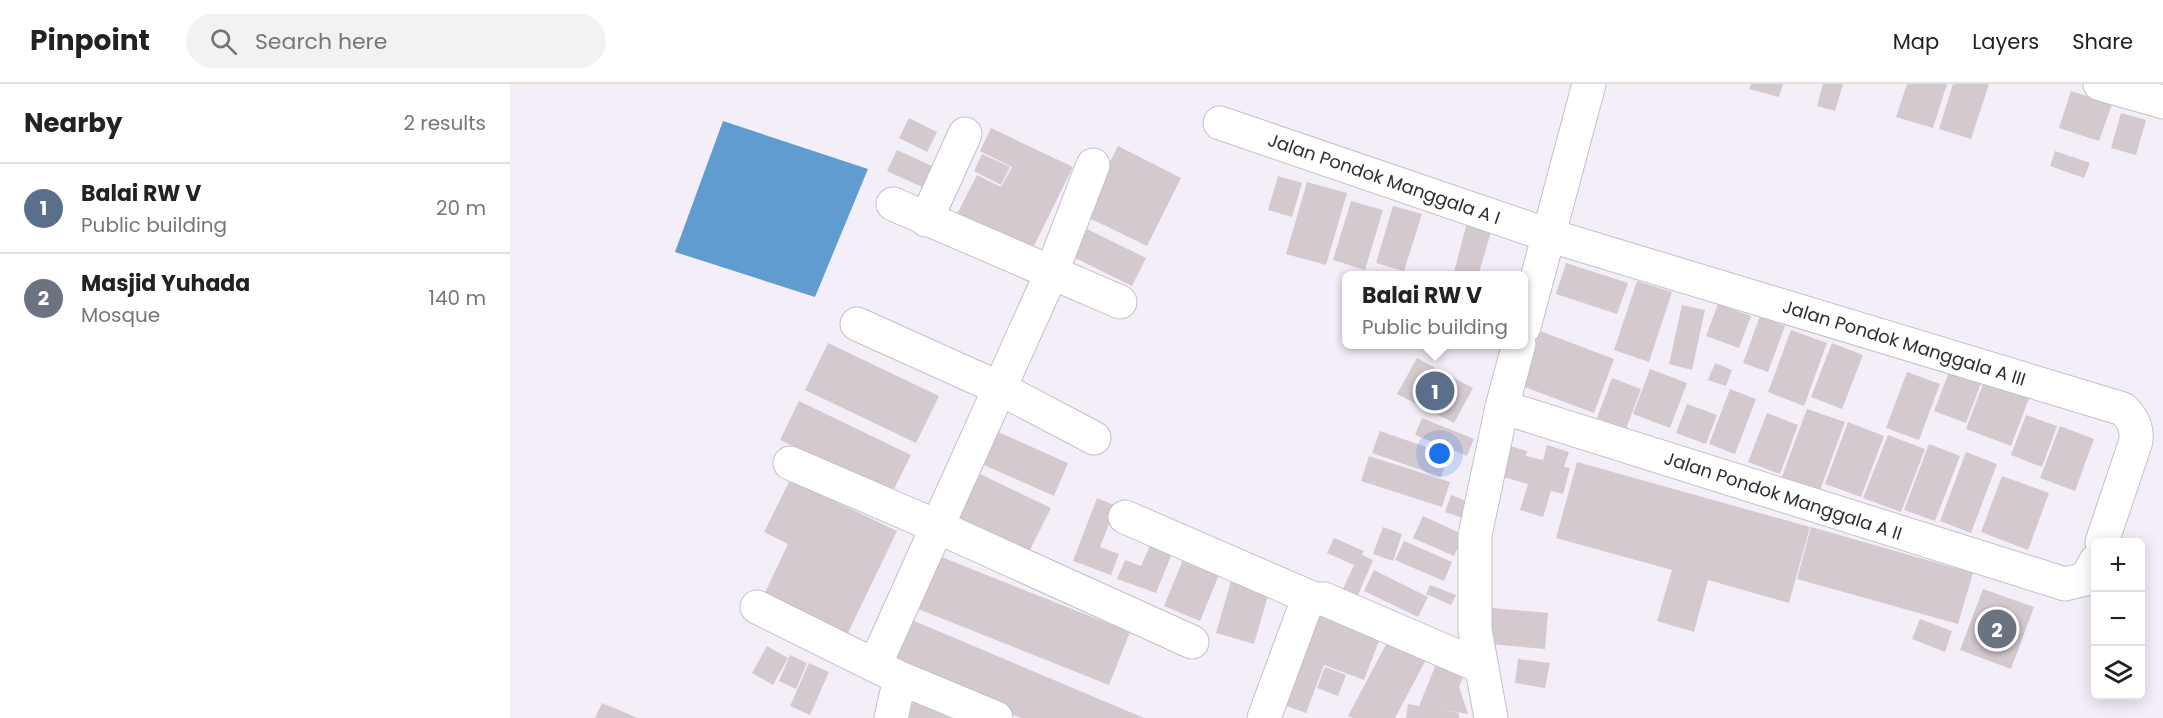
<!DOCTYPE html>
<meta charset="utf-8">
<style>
:root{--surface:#fff;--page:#f2f2f2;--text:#222;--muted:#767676;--line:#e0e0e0;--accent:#ea580c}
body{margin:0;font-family:Poppins,sans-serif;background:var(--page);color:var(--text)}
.controls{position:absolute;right:18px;bottom:18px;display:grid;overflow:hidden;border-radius:9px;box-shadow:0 3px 15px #0003}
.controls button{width:54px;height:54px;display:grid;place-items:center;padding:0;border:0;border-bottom:2px solid var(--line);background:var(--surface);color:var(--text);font:30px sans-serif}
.you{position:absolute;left:930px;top:370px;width:21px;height:21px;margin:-15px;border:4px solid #fff;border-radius:50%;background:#1a73e8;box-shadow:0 0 0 9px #1a73e833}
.badge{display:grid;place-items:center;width:39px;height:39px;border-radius:50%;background:var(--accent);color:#fff;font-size:20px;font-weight:700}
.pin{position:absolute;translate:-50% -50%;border:3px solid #fff;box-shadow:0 2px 6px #0006}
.popup{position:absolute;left:832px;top:187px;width:186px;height:78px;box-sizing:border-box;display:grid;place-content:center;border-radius:9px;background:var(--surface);filter:drop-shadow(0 2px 4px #0005);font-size:20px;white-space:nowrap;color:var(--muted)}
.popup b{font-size:22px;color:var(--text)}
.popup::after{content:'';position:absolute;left:50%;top:100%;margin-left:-12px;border:12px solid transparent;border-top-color:var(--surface)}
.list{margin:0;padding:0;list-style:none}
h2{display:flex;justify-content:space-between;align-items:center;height:78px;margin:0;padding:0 24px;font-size:26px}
h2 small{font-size:20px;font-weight:400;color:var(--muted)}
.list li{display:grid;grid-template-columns:39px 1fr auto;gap:18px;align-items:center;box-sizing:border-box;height:90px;padding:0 24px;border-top:2px solid var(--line)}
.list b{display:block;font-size:22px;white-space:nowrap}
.list p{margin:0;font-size:20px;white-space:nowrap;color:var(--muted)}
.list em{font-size:20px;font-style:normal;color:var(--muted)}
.icon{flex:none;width:33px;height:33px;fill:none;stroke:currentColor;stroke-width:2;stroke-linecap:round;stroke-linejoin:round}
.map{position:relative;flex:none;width:1653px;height:634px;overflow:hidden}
header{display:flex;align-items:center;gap:36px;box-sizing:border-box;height:84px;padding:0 30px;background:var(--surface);border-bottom:2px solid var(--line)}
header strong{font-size:28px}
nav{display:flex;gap:33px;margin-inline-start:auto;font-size:21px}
.search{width:420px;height:54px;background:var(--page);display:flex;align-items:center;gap:15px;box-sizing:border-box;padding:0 21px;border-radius:33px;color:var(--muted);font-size:22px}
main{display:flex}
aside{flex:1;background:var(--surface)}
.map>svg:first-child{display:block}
.water{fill:#609cd0}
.building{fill:#d5c9d0}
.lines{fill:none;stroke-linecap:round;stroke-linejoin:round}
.minor-casing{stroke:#c4bfc9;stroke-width:35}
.minor{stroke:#fff;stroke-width:33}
.labels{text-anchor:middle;stroke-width:4.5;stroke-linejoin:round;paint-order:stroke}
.street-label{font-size:18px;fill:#302e32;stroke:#fff}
</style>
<header>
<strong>Pinpoint</strong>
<div class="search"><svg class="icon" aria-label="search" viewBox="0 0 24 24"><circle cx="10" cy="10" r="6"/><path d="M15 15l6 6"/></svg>Search here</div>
<nav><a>Map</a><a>Layers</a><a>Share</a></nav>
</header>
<main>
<aside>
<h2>Nearby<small>2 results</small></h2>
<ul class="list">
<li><span class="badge" style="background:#5c6f8a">1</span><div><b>Balai RW V</b><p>Public building</p></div><em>20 m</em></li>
<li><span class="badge" style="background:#6b7280">2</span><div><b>Masjid Yuhada</b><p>Mosque</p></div><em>140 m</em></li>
</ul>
</aside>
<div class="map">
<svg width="1653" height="634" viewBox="0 0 1653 634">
<rect width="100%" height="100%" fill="#f4eef9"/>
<!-- water -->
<path class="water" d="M213 37 358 85 305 213 165 168Z"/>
<!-- building -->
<path class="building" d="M1241 0H1273L1269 13 1239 5Z
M1313 0H1333L1325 27 1307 22Z
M1397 0H1437L1423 44 1386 33Z
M1443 0H1479L1461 55 1429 45Z
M1561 7 1602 20 1589 57 1549 44Z
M1611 29 1636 36 1626 71 1601 64Z
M399 34 427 48 417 68 389 54Z
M481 44 563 83 521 168 446 132 467 91 491 103 502 83 470 67Z
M608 62 671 94 637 162 573 131Z
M387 66 424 83 414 104 377 87Z
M1545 67 1580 79 1574 94 1540 82Z
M472 70 500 83 491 101 464 87Z
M768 92 792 99 782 133 758 126Z
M797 98 837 109 816 181 776 170Z
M841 117 873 126 855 186 823 176Z
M883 122 912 130 894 187 866 179Z
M959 131 984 138 968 192H943Z
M577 145 636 174 622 202 563 173Z
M1056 179 1118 199 1107 230 1046 210Z
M1127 197 1162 208 1139 278 1104 266Z
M1208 220 1241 232 1229 264 1196 252Z
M1172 221 1195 226 1182 286 1159 280Z
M1250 232 1275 242 1258 288 1233 279Z
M1281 246 1317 259 1294 322 1258 308Z
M1030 247 1104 275 1084 329 1009 301Z
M318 259 429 312 406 359 295 306Z
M1322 259 1353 271 1332 325 1301 313Z
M907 274 963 304 944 339 887 310Z
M1205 279 1222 286 1216 302 1198 296Z
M1441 283 1473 294 1456 339 1424 327Z
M1140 285 1177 299 1160 344 1123 330Z
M1397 288 1430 300 1409 356 1376 344Z
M1476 292 1521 309 1501 362 1456 345Z
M1102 294 1131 305 1116 345 1087 334Z
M1220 305 1246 315 1225 370 1199 360Z
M289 317 401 371 382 409 270 356Z
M1177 320 1207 331 1196 360 1166 349Z
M1297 325 1335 338 1309 409 1271 395Z
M1257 329 1288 341 1270 390 1238 378Z
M1516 331 1547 342 1532 383 1501 371Z
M912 334 964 355 957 372 905 351Z
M1338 338 1374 352 1351 413 1315 400Z
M1550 342 1584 355 1565 407 1530 394Z
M870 347 939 371 931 393 862 369Z
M488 348 558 379 544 412 474 381Z
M1378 351 1415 365 1391 428 1353 414Z
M1419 360 1450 372 1425 437 1394 426Z
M997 361 1017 367 1016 372 1033 376 1037 361 1059 368 1054 383 1060 384 1053 410 1041 407 1033 433 1010 426 1018 400 979 389Z
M1456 368 1487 380 1461 449 1430 437Z
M859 372 940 398 932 423 851 397Z
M1067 378 1300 443 1279 519 1198 496 1184 548 1147 537 1162 486 1046 454Z
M466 388 541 424 518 470 444 434Z
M1492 392 1539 409 1518 466 1471 448Z
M280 396 387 447 334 557 251 517 278 460 254 448Z
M941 411 959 418 953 434 935 428Z
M587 414 606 422 590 463 609 470 601 491 563 477Z
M913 432 954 451 944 472 903 454Z
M873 443 892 450 883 477 863 470Z
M1301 443 1463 489 1448 540 1287 495Z
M646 448 667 457 646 509 607 495 615 476 631 482Z
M824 454 854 467 852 471 863 476 848 511 833 505 844 481 817 469Z
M894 457 942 478 934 497 885 476Z
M677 466 713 481 690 537 654 522Z
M419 468 620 548 599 601 398 521Z
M864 486 918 513 908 533 854 507Z
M724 487 762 498 744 560 706 549Z
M920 501 946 511 941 521 916 510Z
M1473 505 1524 523 1501 585 1450 566Z
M801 523 872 549 854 596 814 581 796 629 766 618Z
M982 524 1038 529 1035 565 979 560Z
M390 531 634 634H511L371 575Z
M1410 535 1442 547 1435 568 1402 555Z
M881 551 919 570 885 634H843L838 632Z
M257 562 278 574 263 601 242 589Z
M280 571 297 579 286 605 269 597Z
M929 573 957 584 949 603 958 630 930 625 949 629V634H896L898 620 909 622Z
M1008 575 1040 579 1035 604 1005 599Z
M299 579 319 588 300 631 280 622Z
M815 583 836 591 828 612 807 604Z
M405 614 453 634H396Z
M92 619 128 634H85Z"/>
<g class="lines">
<!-- minor casing -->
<g class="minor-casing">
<path id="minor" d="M1590 0 1653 18
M710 39 1038 151 1613 325C1623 335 1627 343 1626 357L1592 458
M383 120 610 218
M416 136 455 50
M347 240 489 304 584 354
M1014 243 1079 0
M992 323 1555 500 1576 495 1586 477
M280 379 426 442 682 558
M615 433 804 515
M247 523 390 594 486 634
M365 581 541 190 583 81
M381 634 390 594
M754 634 795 523 804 515H814L972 583
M981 634 965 546V451L992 323 1009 260"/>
</g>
<!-- minor -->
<use href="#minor" class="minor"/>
</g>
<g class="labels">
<!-- street labels -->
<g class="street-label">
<text transform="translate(874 95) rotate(19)" y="6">Jalan Pondok Manggala A I</text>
<text transform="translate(1394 259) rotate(17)" y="6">Jalan Pondok Manggala A III</text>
<text transform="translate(1273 412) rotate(18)" y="6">Jalan Pondok Manggala A II</text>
</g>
</g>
</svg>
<div class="controls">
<button>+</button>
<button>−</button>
<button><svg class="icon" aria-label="layers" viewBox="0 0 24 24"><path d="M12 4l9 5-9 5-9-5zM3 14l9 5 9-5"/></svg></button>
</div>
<div class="you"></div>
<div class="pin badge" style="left:925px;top:307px;background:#5c6f8a">1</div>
<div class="popup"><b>Balai RW V</b>Public building</div>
<div class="pin badge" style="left:1487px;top:545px;background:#6b7280">2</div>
</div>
</main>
